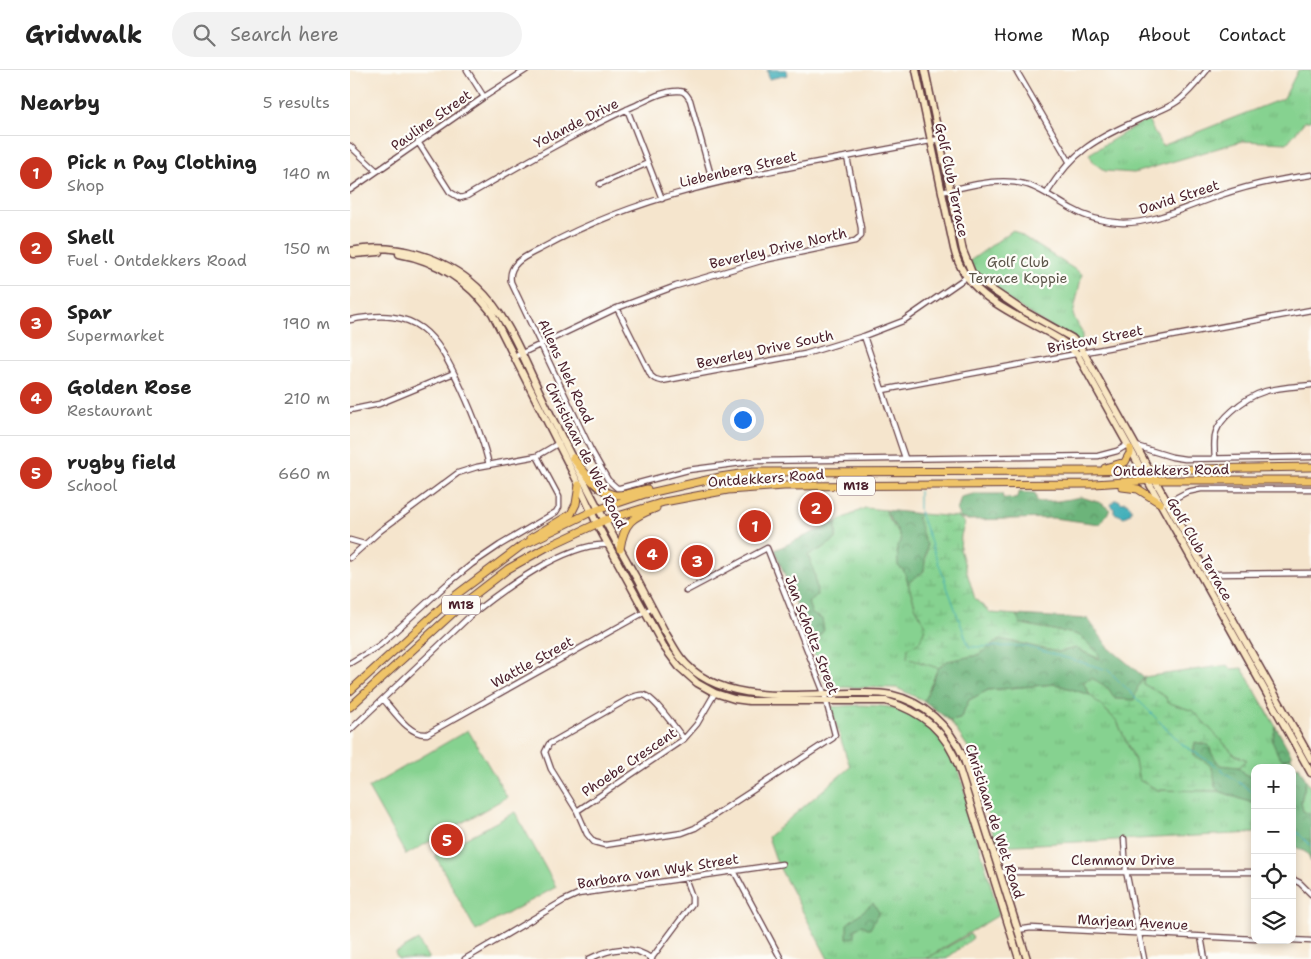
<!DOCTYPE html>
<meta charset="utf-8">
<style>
:root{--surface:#fff;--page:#f2f2f2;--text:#222;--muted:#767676;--line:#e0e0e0;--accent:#c8321e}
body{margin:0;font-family:"Shantell Sans",sans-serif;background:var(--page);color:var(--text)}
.controls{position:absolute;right:15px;bottom:15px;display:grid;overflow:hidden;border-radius:10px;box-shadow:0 2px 8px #0003}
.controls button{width:45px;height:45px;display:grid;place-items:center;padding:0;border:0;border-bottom:1px solid var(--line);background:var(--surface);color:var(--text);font:25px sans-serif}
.you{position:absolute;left:392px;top:349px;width:18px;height:18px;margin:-12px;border:4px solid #fff;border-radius:50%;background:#1a73e8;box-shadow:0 0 0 8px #1a73e833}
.badge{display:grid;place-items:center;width:32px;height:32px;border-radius:50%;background:var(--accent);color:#fff;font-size:16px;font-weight:700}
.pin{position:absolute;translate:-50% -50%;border:2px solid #fff;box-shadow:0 1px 5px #0006}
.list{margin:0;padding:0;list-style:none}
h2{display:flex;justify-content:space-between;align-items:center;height:65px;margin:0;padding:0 20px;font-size:21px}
h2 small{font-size:16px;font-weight:400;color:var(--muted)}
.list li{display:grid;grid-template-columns:32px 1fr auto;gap:15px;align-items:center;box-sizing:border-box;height:75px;padding:0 20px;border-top:1px solid var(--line)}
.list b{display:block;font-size:19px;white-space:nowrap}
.list p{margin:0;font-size:16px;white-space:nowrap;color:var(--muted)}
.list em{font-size:16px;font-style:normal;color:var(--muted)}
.icon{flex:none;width:28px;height:28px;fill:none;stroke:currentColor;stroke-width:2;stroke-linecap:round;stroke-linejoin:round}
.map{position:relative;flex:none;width:961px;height:889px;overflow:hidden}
header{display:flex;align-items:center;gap:30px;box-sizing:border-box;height:70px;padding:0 25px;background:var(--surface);border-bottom:1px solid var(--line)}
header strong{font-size:24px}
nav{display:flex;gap:28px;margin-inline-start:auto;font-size:18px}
.search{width:350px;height:45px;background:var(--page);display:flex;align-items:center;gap:12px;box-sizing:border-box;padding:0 18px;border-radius:28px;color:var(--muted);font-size:19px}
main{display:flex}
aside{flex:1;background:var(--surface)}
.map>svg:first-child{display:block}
.grass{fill:url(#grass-tufts);stroke:#68785e}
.forest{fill:url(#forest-crowns);stroke:#5b6a52}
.wetland{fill:url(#wetland-marsh);stroke:#68785e}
.garden{fill:url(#garden-dots);stroke:#68785e}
.pitch{fill:#86d290;stroke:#68785e}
.water{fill:#3bacb7;stroke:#426671}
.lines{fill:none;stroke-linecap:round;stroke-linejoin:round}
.stream{stroke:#3bacb7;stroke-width:1}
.street-casing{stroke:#643d43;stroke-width:7}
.secondary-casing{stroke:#643d43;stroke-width:9}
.primary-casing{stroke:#643d43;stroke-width:9}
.street{stroke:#fff;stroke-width:4.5}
.secondary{stroke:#f9e7c3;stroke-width:6}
.primary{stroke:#efc469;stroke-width:7}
.labels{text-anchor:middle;stroke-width:4.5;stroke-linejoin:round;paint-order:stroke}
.shield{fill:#fdfcf7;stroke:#806168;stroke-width:1}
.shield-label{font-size:12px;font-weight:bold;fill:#4a1f2b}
.street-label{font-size:14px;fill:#4a1f2b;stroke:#fdfcf7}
.park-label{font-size:14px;fill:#5c5549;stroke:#fdfcf7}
</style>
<header>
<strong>Gridwalk</strong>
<div class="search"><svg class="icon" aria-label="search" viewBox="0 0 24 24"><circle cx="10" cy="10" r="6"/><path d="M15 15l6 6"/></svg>Search here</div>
<nav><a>Home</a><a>Map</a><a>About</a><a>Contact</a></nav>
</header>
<main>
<aside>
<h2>Nearby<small>5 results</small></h2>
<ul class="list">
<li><span class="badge">1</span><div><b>Pick n Pay Clothing</b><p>Shop</p></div><em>140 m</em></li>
<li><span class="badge">2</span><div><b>Shell</b><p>Fuel · Ontdekkers Road</p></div><em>150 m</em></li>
<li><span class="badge">3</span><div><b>Spar</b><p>Supermarket</p></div><em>190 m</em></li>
<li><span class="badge">4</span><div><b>Golden Rose</b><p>Restaurant</p></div><em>210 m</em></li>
<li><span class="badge">5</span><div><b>rugby field</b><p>School</p></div><em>660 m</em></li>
</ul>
</aside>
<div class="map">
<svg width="961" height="889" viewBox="0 0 961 889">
<defs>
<pattern id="grass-tufts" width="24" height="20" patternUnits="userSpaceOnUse" patternTransform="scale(1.25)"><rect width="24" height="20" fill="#86d290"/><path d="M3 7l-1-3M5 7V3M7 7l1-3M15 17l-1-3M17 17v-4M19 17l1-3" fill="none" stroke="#75b47c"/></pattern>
<pattern id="forest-crowns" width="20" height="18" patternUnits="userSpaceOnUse" patternTransform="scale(1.25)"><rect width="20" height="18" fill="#6cb47a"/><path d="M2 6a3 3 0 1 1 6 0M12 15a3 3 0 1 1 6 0" fill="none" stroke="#5b9264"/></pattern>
<pattern id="wetland-marsh" width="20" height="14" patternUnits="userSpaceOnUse" patternTransform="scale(1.25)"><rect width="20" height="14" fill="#86d290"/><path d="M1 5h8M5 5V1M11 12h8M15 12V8" fill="none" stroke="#75b47c"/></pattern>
<pattern id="garden-dots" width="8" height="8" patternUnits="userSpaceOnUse" patternTransform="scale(1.25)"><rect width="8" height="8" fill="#86d290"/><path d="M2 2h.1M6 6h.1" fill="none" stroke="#75b47c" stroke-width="1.8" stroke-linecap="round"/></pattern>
</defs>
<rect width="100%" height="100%" fill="#fdfcf7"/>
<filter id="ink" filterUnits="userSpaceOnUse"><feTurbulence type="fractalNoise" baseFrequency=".02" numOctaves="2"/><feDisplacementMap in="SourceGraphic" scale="10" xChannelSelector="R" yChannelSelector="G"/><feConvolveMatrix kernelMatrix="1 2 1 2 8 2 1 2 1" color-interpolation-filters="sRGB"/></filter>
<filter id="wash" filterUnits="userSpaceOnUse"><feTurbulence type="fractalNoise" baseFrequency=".0096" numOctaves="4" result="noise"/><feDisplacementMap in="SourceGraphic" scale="20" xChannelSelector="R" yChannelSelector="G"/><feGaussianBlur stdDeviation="1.12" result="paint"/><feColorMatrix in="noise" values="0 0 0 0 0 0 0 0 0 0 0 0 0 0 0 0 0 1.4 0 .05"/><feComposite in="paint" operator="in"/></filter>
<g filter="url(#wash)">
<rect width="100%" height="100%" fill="#f5e5cd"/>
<!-- grass -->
<path class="grass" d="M948 0H961V51H955L937 73 892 71 784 103 755 101 744 93 739 84 797 49 812 76 934 28Z
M663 160 732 204 723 245 733 264 730 276 632 213 617 193Z
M515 438 536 440 538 448 551 465 554 501 566 538 576 556 570 571 558 588 588 598 574 631 547 618 481 617 475 613 461 575 474 560 462 544 458 533 457 485 473 478 486 469V452Z
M878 595 881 599 892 598 926 657 922 671 933 690 941 687 944 697 942 698H905V710L895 704 889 697 897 690 885 685 843 641 816 632V627L793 614 794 607Z
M705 614 740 625 767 651 785 691 789 710 808 720 869 721 905 734V763L647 776 618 677 600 651 610 649 619 630 638 620Z
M509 635C532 636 555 636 575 651 607 675 616 727 626 764 634 791 642 818 649 845L575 889H478L427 793 418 767 500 697 480 637Z
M956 710 961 719V745L953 741 951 732Z"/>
<!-- forest -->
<path class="forest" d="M669 422 685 423 687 432 708 431 731 427 751 433 760 440 750 454 703 448 618 450 610 448 607 441 611 427 624 424H652L653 428 666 429Z
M536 440 571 444 568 448C573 457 572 467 577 475L574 501 558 513 554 501 548 496 547 475 551 472C551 460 539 452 536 440Z
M486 452V469L473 478 458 485 465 505 467 525 458 533 462 544 472 549 474 560 461 575 425 480Z
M666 545 738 549 758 577 794 607 788 617 785 630 765 629 758 618 734 613 740 625 705 614 638 620 619 630 610 649 600 651 574 631 588 598 597 591 628 585 651 569 708 582 725 578 749 589 729 565 671 554Z
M926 657 942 686 933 690 929 687 922 671Z
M845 672 859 675 862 684 870 695 889 697 895 704 905 710V734L869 721 865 717C864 699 861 693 843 686Z
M949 696 956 710 951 731 953 741 961 745V792L957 783 942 775V698Z
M523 833 529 842 520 859 512 855 505 860V867L497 868V854Z"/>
<!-- wetland -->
<path class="wetland" d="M571 444 608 447 615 453 611 465 610 479 625 529 641 543 666 545 671 554 729 565 748 583 750 589 725 578 708 582 651 569 628 585 597 591 588 598 557 588 558 578 570 571 576 556 566 538 558 513 574 501 577 475C572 467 572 457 567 448Z
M794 607 793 614 816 627 817 632 843 641 885 685 897 690 889 697 870 695 862 684 859 675 845 672 843 686C862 693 864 698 865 717L869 721 808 720 789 710 785 691 767 651 740 625 733 612 742 608 758 618 765 629 784 630 788 617Z"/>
<!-- garden -->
<path class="garden" d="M620 864 623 868 596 889H576Z"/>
<!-- pitch -->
<path class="pitch" d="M118 660 157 727 56 785 18 718Z
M165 742 206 817 126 861 85 785Z
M68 870 79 889H48L45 883Z"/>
<!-- water -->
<path class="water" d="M417 0H437L438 5 419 9Z
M764 430H769L771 433 775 432C780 435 783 438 780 444L774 447 764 443V439L761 435Z"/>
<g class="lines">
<!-- stream -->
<path class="stream" d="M569 421V440L619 577 675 576 758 600 833 675 862 693 905 724
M942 757 961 776"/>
</g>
</g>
<g filter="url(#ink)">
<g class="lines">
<!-- street casing -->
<g class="street-casing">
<path id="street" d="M117 0 134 27
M666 0 719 91
M277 39 312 129
M589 69C456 97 315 110 194 177 179 185 157 192 161 212L240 378 258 410 267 418H270L338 400 407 391 748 386 767 381 777 375
M68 72 100 122 110 128 117 126C171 95 225 63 282 37 296 31 313 20 329 21 335 21 337 25 340 30L363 113
M0 76 27 101
M250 114 298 93
M0 120 134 27 176 0
M592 122C620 116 650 106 678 115 695 121 707 131 722 139 737 148 756 152 773 153 805 153 838 136 868 126 899 115 929 109 961 105
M697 123C723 80 746 69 790 49 803 43 817 39 828 31 840 22 848 11 857 0
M267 238 301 306 305 309 312 311 455 284 514 266 553 251 618 206
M0 250C68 236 86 263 112 320 123 344 133 368 139 395
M514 266 555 388
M164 287 267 238 326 216 414 190 505 171 511 166V158L497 87
M533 320 961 240
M0 340 29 334 104 303
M786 376 822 387 835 389 961 387
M865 388C863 365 864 357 882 341 908 317 929 318 961 315
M816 433 837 422 851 419H961
M0 470 14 474
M0 488 30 461 108 403 127 397 187 386 209 373
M855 502 868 504 961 503
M0 593 30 575 96 515 122 494 150 475 206 442 209 437V427L187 386
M33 629C44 641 59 666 77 664L302 538
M0 660 119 547C150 521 217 472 258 475
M334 669C326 659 305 628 294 625 289 624 283 627 278 629L199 674 195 682 201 699 227 741 237 764 244 772 255 775 332 763 345 758 483 668 485 665 474 623 417 478 336 521
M227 741 334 669 347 654 365 623
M774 769 776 801 794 889
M384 801 431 889
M649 802H905
M942 809 950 813 961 824
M667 860 681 858 905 869
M851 867 855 889
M942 870 961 871
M115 889 213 831 228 824 432 794
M239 889C261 878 281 874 302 889
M301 889 342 834V827L335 808"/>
</g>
<!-- secondary casing -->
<g class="secondary-casing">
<path id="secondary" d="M566 0 604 179C613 218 649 237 682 254 699 263 714 270 727 284L961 703
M575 0 613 181 622 203 632 213 672 240 722 268 730 276 961 689
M0 181C45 172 93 186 127 217 158 245 174 290 192 327 222 389 254 451 288 511 297 528 306 545 315 562 320 570 325 580 331 588 368 636 448 624 502 623 515 623 529 622 542 625 574 632 599 656 613 686L677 889
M4 184 29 182
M49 184C88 191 118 211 142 243L229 415 247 454 314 577 329 597 347 613 365 623 384 629 399 631H536C573 642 596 661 609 698L669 889"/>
</g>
<!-- primary casing -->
<g class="primary-casing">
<path id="primary" d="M223 388C233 400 247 422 265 425 275 426 287 421 297 419
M755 398 775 392 780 383V379
M772 417 788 419 810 433
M181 468 221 444 226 434 229 415
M270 479C274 452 282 447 306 438
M0 621 102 528 171 476 241 442 295 424 370 407 403 402 738 401 961 397
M0 637 114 533 158 499 197 477 255 450 314 432 378 420 434 416 744 414 805 410H961"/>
</g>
<!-- street -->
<use href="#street" class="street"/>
<!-- secondary -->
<use href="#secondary" class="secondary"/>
<!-- primary -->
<use href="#primary" class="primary"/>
</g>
</g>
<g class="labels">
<!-- shield labels -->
<g class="shield">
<rect x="487" y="406.5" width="38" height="19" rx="4"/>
<rect x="92" y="525.5" width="38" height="19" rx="4"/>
</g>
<g class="shield-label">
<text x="506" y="420">M18</text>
<text x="111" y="539">M18</text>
</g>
<!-- street labels -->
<g class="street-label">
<text transform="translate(81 50) rotate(-35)" y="5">Pauline Street</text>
<text transform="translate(226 53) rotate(-27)" y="5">Yolande Drive</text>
<text transform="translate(388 99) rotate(-13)" y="5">Liebenberg Street</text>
<text transform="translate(602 110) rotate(78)" y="5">Golf Club Terrace</text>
<text transform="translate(829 127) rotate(-18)" y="5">David Street</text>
<text transform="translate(428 178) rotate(-13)" y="5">Beverley Drive North</text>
<text transform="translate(745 269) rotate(-11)" y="5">Bristow Street</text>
<text transform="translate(415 279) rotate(-12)" y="5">Beverley Drive South</text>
<text transform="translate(216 301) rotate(65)" y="5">Allens Nek Road</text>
<text transform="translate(236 385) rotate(63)" y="5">Christiaan de Wet Road</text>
<text transform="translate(821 400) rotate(-1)" y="5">Ontdekkers Road</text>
<text transform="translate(416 408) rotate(-4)" y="5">Ontdekkers Road</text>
<text transform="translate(850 479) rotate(60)" y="5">Golf Club Terrace</text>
<text transform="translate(462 565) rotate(69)" y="5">Jan Scholtz Street</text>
<text transform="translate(182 592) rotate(-29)" y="5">Wattle Street</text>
<text transform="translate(279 692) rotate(-34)" y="5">Phoebe Crescent</text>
<text transform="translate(645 751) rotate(72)" y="5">Christiaan de Wet Road</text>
<text x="773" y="795">Clemmow Drive</text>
<text transform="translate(308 801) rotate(-9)" y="5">Barbara van Wyk Street</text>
<text transform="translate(783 852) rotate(3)" y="5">Marjean Avenue</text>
</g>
<!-- park labels -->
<g class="park-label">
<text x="668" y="197">Golf Club<tspan x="668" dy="16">Terrace Koppie</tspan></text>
</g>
</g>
</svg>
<div class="controls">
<button>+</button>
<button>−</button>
<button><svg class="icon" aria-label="locate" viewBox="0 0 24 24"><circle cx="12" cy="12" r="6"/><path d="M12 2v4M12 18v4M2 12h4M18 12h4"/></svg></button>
<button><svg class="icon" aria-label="layers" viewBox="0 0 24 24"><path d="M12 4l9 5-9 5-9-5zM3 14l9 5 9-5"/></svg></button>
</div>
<div class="you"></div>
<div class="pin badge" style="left:405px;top:456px">1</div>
<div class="pin badge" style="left:466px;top:438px">2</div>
<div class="pin badge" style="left:347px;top:491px">3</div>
<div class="pin badge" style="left:302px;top:484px">4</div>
<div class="pin badge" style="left:97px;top:770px">5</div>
</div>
</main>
